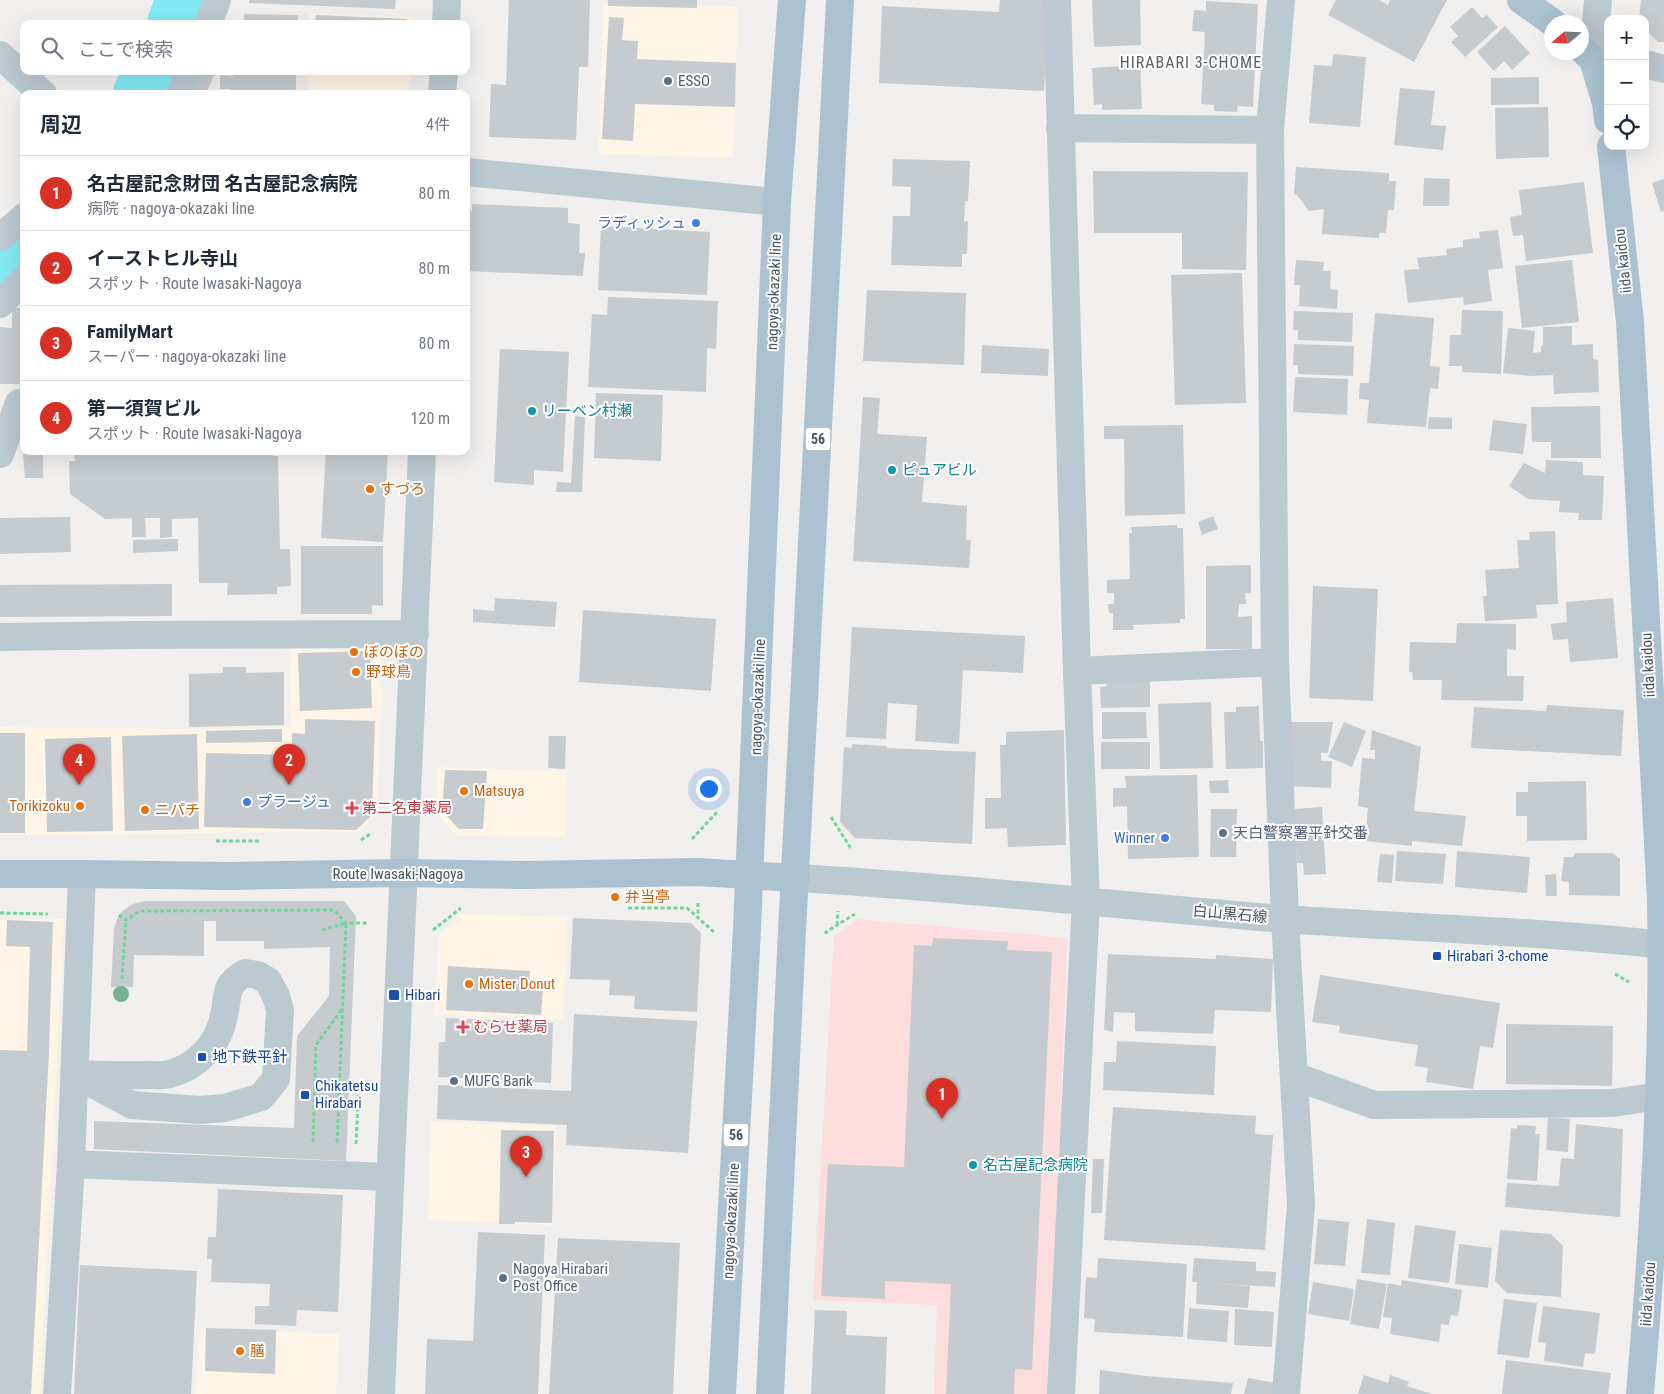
<!DOCTYPE html>
<html lang="ja">
<meta charset="utf-8">
<style>
:root{--surface:#fff;--page:#f2f2f3;--text:#1f2937;--muted:#747a83;--line:#e0e1e3;--accent:#d93025}
body{margin:0;font-family:"Roboto Condensed","Noto Sans JP",sans-serif;background:var(--page);color:var(--text)}
.controls{position:absolute;right:15px;top:15px;display:grid;overflow:hidden;border-radius:10px;box-shadow:0 5px 20px #0002}
.controls button{width:45px;height:45px;display:grid;place-items:center;padding:0;border:0;border-bottom:1px solid var(--line);background:var(--surface);color:var(--text);font:25px sans-serif}
.compass{position:absolute;left:1544px;top:15px;width:45px;height:45px;border-radius:50%;background:var(--surface);box-shadow:0 5px 20px #0002;rotate:251deg}
.you{position:absolute;left:708px;top:788px;width:18px;height:18px;margin:-12px;border:4px solid #fff;border-radius:50%;background:#1a73e8;box-shadow:0 0 0 8px #1a73e833}
.badge{display:grid;place-items:center;width:32px;height:32px;border-radius:50%;background:var(--accent);color:#fff;font-size:16px;font-weight:700}
.pin{position:absolute;translate:-50% -41px;filter:drop-shadow(0 1px 2px #0008)}
.pin::after{content:'';position:absolute;top:26px;width:18px;height:15px;background:inherit;clip-path:polygon(0 0,100% 0,50% 100%)}
.list{margin:0;padding:0;list-style:none}
h2{display:flex;justify-content:space-between;align-items:center;height:65px;margin:0;padding:0 20px;font-size:21px}
h2 small{font-size:16px;font-weight:400;color:var(--muted)}
.list li{display:grid;grid-template-columns:32px 1fr auto;gap:15px;align-items:center;box-sizing:border-box;height:75px;padding:0 20px;border-top:1px solid var(--line)}
.list b{display:block;font-size:19px;white-space:nowrap}
.list p{margin:0;font-size:16px;white-space:nowrap;color:var(--muted)}
.list em{font-size:16px;font-style:normal;color:var(--muted)}
.icon{flex:none;width:28px;height:28px;fill:none;stroke:currentColor;stroke-width:2;stroke-linecap:round;stroke-linejoin:round}
.map{position:relative;flex:none;width:1664px;height:1394px;overflow:hidden}
.search{position:absolute;background:var(--surface);box-shadow:0 5px 20px #0002;left:20px;top:20px;width:450px;height:55px;display:flex;align-items:center;gap:12px;box-sizing:border-box;padding:0 18px;border-radius:10px;color:var(--muted);font-size:19px}
.panel{position:absolute;background:var(--surface);box-shadow:0 5px 20px #0002;left:20px;top:90px;width:450px;height:365px;border-radius:10px}
.map>svg:first-child{display:block}
.commercial{fill:#fef5e7}
.medical{fill:#feddde}
.lines{fill:none;stroke-linecap:round;stroke-linejoin:round}
.river{stroke:#82e9f5;stroke-width:62}
.building{fill:#c6cbd0}
.path{stroke:#6dd698;stroke-width:3;stroke-dasharray:4 2.5;stroke-linecap:butt}
.minor{stroke:#bbc9d0;stroke-width:28}
.major{stroke:#acc2d1;stroke-width:28}
.tree{fill:#74b48d}
.service-dot{fill:#5c6f8a;stroke:#fff;stroke-width:2}
.shop-dot{fill:#3f7fe0;stroke:#fff;stroke-width:2}
.culture-dot{fill:#0f9aa8;stroke:#fff;stroke-width:2}
.food-dot{fill:#e8710a;stroke:#fff;stroke-width:2}
.health-dot{fill:#e0444e;stroke:#fff;stroke-width:2}
.transit-dot{fill:#1a4fb4;stroke:#fff;stroke-width:2}
.labels{text-anchor:middle;stroke-width:4;stroke-linejoin:round;paint-order:stroke}
.shield{fill:#fff;stroke:#7d888f;stroke-width:1}
.shield-label{font-size:14px;font-weight:bold;fill:#45555f}
.service-label{font-size:15px;fill:#4e5e75;stroke:#fff;text-anchor:start}
.shop-label{font-size:15px;fill:#366cbe;stroke:#fff;text-anchor:end}
.street-label{font-size:15px;fill:#45555f;stroke:#fff}
.culture-label{font-size:15px;fill:#0d838f;stroke:#fff;text-anchor:start}
.food-label{font-size:15px;fill:#c56008;stroke:#fff;text-anchor:start}
.health-label{font-size:15px;fill:#be3a42;stroke:#fff;text-anchor:start}
.transit-label{font-size:15px;fill:#164399;stroke:#fff;text-anchor:start}
.neighbourhood-label{font-size:16px;letter-spacing:1px;fill:#5b6065;stroke:#fff}
</style>
<div class="map">
<svg width="1664" height="1394" viewBox="0 0 1664 1394">
<rect width="100%" height="100%" fill="#f2efef"/>
<!-- commercial -->
<path class="commercial" d="M603 3 738 7 733 158 599 154Z
M310 13 414 17V24H310Z
M308 71H411L409 94H307Z
M290 649H372L383 663 376 815 357 832 0 835V727L184 729 291 727Z
M438 767 567 771 566 837 457 836 436 813Z
M460 914 567 917 563 1020 434 1015 439 934Z
M64 919 40 1394H0V920Z
M431 1121 556 1126 552 1225 426 1220 428 1216Z
M200 1328 339 1334 336 1394H195Z"/>
<!-- medical -->
<path class="medical" d="M857 919 1067 938 1051 1394H934L937 1305 813 1300 834 936Z"/>
<g class="lines">
<!-- river -->
<path class="river" d="M178 24 187 0
M144 94 155 71
M0 269 24 249"/>
</g>
<!-- building -->
<path class="building" d="M249 0H396L395 9 249 3Z
M509 0H590L588 67H579L576 140 489 137 491 84 506 85Z
M608 0H697V8L608 6Z
M1000 0H1049L1044 91 879 83 882 6 999 12Z
M1092 0H1140L1141 45 1094 47Z
M1336 0H1379L1388 5 1390 0H1447L1414 62 1328 15Z
M1641 0H1664V42H1658L1645 29V19H1639Z
M1206 1 1258 4 1253 107 1238 106 1237 112 1214 111V105L1201 104 1205 32 1192 31 1194 10 1206 11Z
M1472 7 1482 18 1487 15 1498 27 1465 57 1451 42 1458 36 1450 27Z
M244 14 298 15V24H244Z
M316 15 407 19V24H315Z
M609 17 624 18 622 40 638 41 637 59 736 63 735 107 635 104 633 141 602 139Z
M1505 26 1530 53 1512 70 1504 61 1494 71 1477 52Z
M1333 54 1366 57 1360 127 1309 123 1314 65 1332 66Z
M1140 65 1142 109 1102 110V104L1094 105 1092 68Z
M201 71H216L206 94H192Z
M233 71H296V94H230V89H220V75L233 76Z
M1539 77V104L1491 105V78Z
M1400 88 1435 91 1431 125 1446 126 1443 150 1394 145Z
M1548 107 1549 157 1496 159 1495 108Z
M893 159 970 161 968 201H965L964 222 968 221 967 254H962V267L891 265 893 216H910L911 187 892 186Z
M1296 167 1389 173V181H1396L1394 210H1388L1386 233H1379V238L1322 234 1324 209 1309 211 1297 195 1294 194Z
M1093 171 1248 172 1246 270 1182 269V233H1094Z
M1424 178 1450 179 1449 206H1423Z
M1664 179V211L1661 212 1652 183Z
M1584 182 1593 253 1526 261 1523 235 1513 236 1510 217 1522 215 1519 190Z
M472 204 568 208V223L580 224 579 253H585L583 276 466 271 469 210 472 211Z
M601 226 710 232 707 295 598 290Z
M1498 230 1503 268 1488 270 1492 301 1464 305 1463 297 1408 303 1404 270 1419 269 1417 258 1447 255 1446 249 1463 247V240L1480 238 1479 232Z
M1296 260 1324 262 1323 271H1331L1330 289 1338 290 1337 309 1299 306 1300 285H1294Z
M1572 260 1579 322 1522 328 1515 266Z
M1242 273 1246 403 1175 405 1171 275Z
M867 290 966 293 964 365 863 361Z
M608 297 718 301 716 349 707 348 706 392 588 387 592 314 607 315Z
M12 308H24V384H0V327L12 328Z
M1462 310 1503 311 1501 374 1462 372V366H1449L1450 335H1461Z
M1294 311 1353 313 1352 342 1298 340V330H1293Z
M1375 313 1434 318 1430 366 1440 367 1438 389 1430 388 1426 427 1367 423 1369 400 1359 399 1360 383H1369Z
M1572 326V345L1593 344V359L1598 360 1599 392 1554 394 1553 375 1531 376 1503 373 1508 328 1535 331 1533 353 1541 352V346H1543V327Z
M1294 344 1354 346 1353 376 1298 374V365H1293Z
M982 345 1049 349 1048 376 981 373Z
M500 349 569 352 563 472 534 470V485L494 482Z
M1295 377 1348 379 1347 415 1293 412Z
M596 393 663 395 661 461 594 458Z
M863 397 880 398 877 434 927 437 922 502 967 506 966 540H971L969 568 853 561Z
M1600 406 1601 458H1551V442H1532L1531 407Z
M575 416 585 417 582 492H556L557 482 571 483Z
M1429 417 1452 418V429H1428Z
M1493 420 1527 424 1523 454 1489 450Z
M1183 425 1185 514 1125 516 1124 439H1104V426Z
M74 451H273V456H278L280 549H290L291 586 277 587V594L227 595 228 583H199L198 518 172 519V537L160 538V518H145L146 537H132V518L105 519 70 494 69 461H75Z
M326 451H388L383 542 321 538Z
M43 453V478H25L23 454Z
M1546 460 1583 462V475L1604 476 1602 520H1578L1579 513 1559 512 1560 501 1528 499 1509 486 1524 463 1545 473Z
M1213 516 1218 529 1202 535 1198 522Z
M70 517 71 552 0 554V518Z
M1177 525V528H1183L1185 619H1180V623L1133 625 1134 630H1113V613H1109L1108 604H1114V593H1107V580L1130 579 1129 533H1132L1131 527Z
M1555 531 1558 604 1536 605 1537 618 1485 621 1483 596H1487L1485 570 1519 568 1517 540H1530L1529 532Z
M178 539V551L133 553V540Z
M301 546H383V606L372 605V614H301Z
M1251 565V593H1245L1246 604H1239L1238 617 1252 616V649H1206V566Z
M172 584V616L0 617V585Z
M1313 586 1378 589 1373 701 1309 698Z
M495 598 557 602 555 627 473 622V609L494 611Z
M1613 598 1618 658 1570 662 1568 639 1553 640 1551 624 1567 622 1566 602Z
M583 610 716 619 711 691 579 682Z
M1457 623 1516 624V650L1507 649V676H1524L1523 701 1441 700 1442 680H1413L1412 672H1409L1410 642 1456 643Z
M852 627 1025 636 1023 673 963 670 959 744 915 741 917 705 888 703 886 739 846 737Z
M370 651 372 708 300 711 298 653Z
M223 667H246V673L284 672V725L189 727V674L223 673Z
M1107 680H1150V707L1101 708 1100 687H1106Z
M1211 702 1213 768 1160 769 1158 704Z
M1547 705 1624 710 1621 756 1471 748 1474 707 1546 711Z
M1259 706 1260 741H1263V768L1226 769 1224 712H1236V707Z
M1102 712H1146L1147 738 1102 739Z
M305 719 375 721 372 815 356 830 204 827 206 753 292 755V733L305 734Z
M1290 722H1333L1328 753H1321V761H1332L1331 788 1287 786Z
M1344 722 1366 731 1352 767 1328 757Z
M282 729V742L206 743V731Z
M1064 730 1066 845 1008 847 1007 828 985 829V798H1001L1000 745H1006V732Z
M1372 730 1421 747 1414 811 1466 816 1462 846 1412 841V846L1365 841 1368 808 1358 806 1362 758 1375 759V750H1370Z
M0 733H25V833H0Z
M197 734 199 829 125 831 122 736Z
M549 736H566L565 769 548 768Z
M111 737 113 831 47 832 45 739Z
M1101 742H1150V769H1101Z
M852 744 887 746V748L976 752 972 844 855 838 840 822 844 747 852 748Z
M445 770 487 771 483 829H459L442 811Z
M1197 775 1199 857 1128 859 1127 806 1113 807V788H1126L1125 776Z
M1228 780 1229 793H1210L1209 781Z
M1586 781 1587 840 1527 841V816H1516V792H1528V782Z
M1322 807 1326 874 1304 875 1303 863H1297L1294 809Z
M1211 809H1237L1236 857H1210Z
M1397 851 1446 854 1443 884 1395 881Z
M1457 851 1530 857 1527 893 1455 887Z
M1575 853H1612L1620 859V896L1569 895V882L1561 881 1564 857H1573Z
M1380 854 1394 855 1392 883 1377 882Z
M1556 874 1557 896H1546L1545 875Z
M144 901H344L356 916 346 1161 94 1149V1121L294 1128 297 1036 329 996 330 947 264 949V941H216V921H204V956L134 955 133 987H111L114 928 116 922 119 915 124 910 133 904Z
M573 918 691 923 701 933 697 1012 634 1009 635 996 609 995 610 980 570 979Z
M7 920 53 922 49 1052 31 1394H0V1050L27 1051 30 947 6 946Z
M933 938 1008 941 1007 950 1052 952 1032 1370 1015 1369 1014 1394H946L951 1284 885 1281V1299L821 1296 828 1164 904 1167 914 945 932 946Z
M1108 954 1216 959V955L1273 959 1271 1012 1215 1010 1213 1034 1135 1031V1013L1114 1012 1113 1032 1104 1030Z
M448 966 530 971 529 987 543 988 541 1015 446 1010Z
M1320 975 1500 1003 1493 1048 1480 1046 1473 1089 1426 1082 1428 1068 1415 1066 1418 1045 1339 1033 1340 1026 1312 1022Z
M574 1014 697 1021 688 1153 566 1145 567 1125 437 1119 438 1085 571 1091Z
M446 1018 553 1023 551 1083 438 1077 439 1042H445Z
M1506 1024 1613 1026 1612 1086 1506 1084Z
M1117 1041 1216 1046 1214 1095 1103 1090 1104 1062H1116Z
M1113 1107 1256 1116 1255 1134 1273 1135 1265 1250 1104 1240Z
M1548 1117 1570 1119 1568 1152 1546 1150Z
M1576 1124 1623 1129 1620 1217 1505 1207 1507 1183 1559 1186 1561 1158 1574 1159Z
M1517 1125 1536 1126 1535 1134H1540L1537 1181 1507 1179 1511 1128 1517 1129Z
M501 1130 554 1131 552 1223 515 1222V1224H499Z
M1093 1159H1104L1102 1213H1091Z
M218 1189 343 1195 338 1312 297 1310 296 1326 255 1324V1306H269L270 1284 211 1282 212 1259H207L208 1237H216Z
M1318 1219 1349 1222 1345 1266 1314 1264Z
M1367 1219 1395 1223 1390 1275 1361 1273Z
M1415 1225 1456 1231 1449 1283 1408 1278Z
M1500 1230 1551 1234 1563 1246 1561 1297 1507 1293 1495 1281Z
M478 1232 545 1235 538 1394H425L427 1339 473 1341Z
M558 1238 680 1243 673 1394H549Z
M1459 1244 1492 1248 1488 1288 1455 1284Z
M1098 1258 1187 1264 1183 1337 1094 1332 1095 1319 1084 1318 1086 1277 1097 1278Z
M1194 1258 1256 1262V1271L1276 1272 1275 1287 1203 1283 1250 1286 1248 1308 1196 1304 1197 1282H1192Z
M80 1265 197 1271 191 1394H74Z
M1357 1279 1387 1284 1379 1329 1350 1324Z
M1402 1280 1462 1290 1458 1316 1451 1315 1449 1325 1441 1324 1439 1342 1390 1334 1392 1318 1383 1317 1388 1283 1401 1286Z
M1313 1282 1354 1289 1349 1321 1308 1314Z
M1504 1299 1537 1303 1529 1358 1497 1354Z
M1543 1306 1600 1313 1595 1354 1585 1353 1583 1367 1544 1361 1546 1343 1538 1342Z
M1189 1308 1229 1311 1227 1342 1187 1339Z
M1235 1309 1274 1312 1272 1347 1234 1345Z
M815 1310 847 1311 846 1335 887 1337 885 1394H811Z
M206 1328 276 1330 275 1374 205 1371Z
M1506 1360 1611 1373 1608 1394H1502Z
M1100 1370 1146 1376 1233 1383 1231 1394H1099Z
M1364 1375 1388 1383 1390 1375 1409 1382 1407 1386 1432 1394H1358Z
M1248 1378 1275 1383 1273 1394H1244Z"/>
<g class="lines">
<!-- path -->
<path class="path" d="M831 817 850 847 853 848
M692 839 718 811
M361 840 372 833
M216 841H259
M698 903V917
M628 908H687L714 932
M0 913 48 914
M119 915 126 920 140 911 334 910 346 923H369
M837 925 838 911
M322 930 346 923 337 1143
M433 930 461 908
M826 934V932L855 914
M1615 974 1629 982
M122 979 126 920
M313 1142 316 1045 342 1009
M356 1144 359 1082"/>
<!-- minor -->
<path class="minor" d="M1057 0 1077 671 1086 901 1061 1394
M1281 0 1270 130 1275 662 1285 919 1301 1204 1286 1394
M1598 0 1593 60 1608 61
M208 24 217 0
M446 24 447 0
M0 55 43 94
M1645 64 1664 69
M180 94 189 71
M442 94 444 71
M1060 128 1270 130
M466 172 777 202
M0 238 24 217
M0 304 24 280
M0 454 19 403
M0 637 135 635 415 634
M1077 671 1275 662
M796 878C959 887 1121 906 1284 919 1411 928 1538 931 1664 945
M245 973 258 975 268 981 276 996 280 1010 276 1079 261 1097 225 1108 200 1110 132 1105 74 1074C98 1075 123 1076 147 1075 154 1075 163 1076 170 1074 198 1066 219 1044 224 1015 229 994 223 986 245 973Z
M1294 1076 1374 1105 1613 1103 1659 1096
M71 1164 389 1177
M57 1394 71 1164 82 874
M381 1394C393 1080 409 766 422 451"/>
<!-- major -->
<path class="major" d="M1521 0 1552 22
M1582 49 1593 60 1606 103 1608 120
M1611 146 1630 322 1661 899C1664 1064 1654 1229 1640 1394
M0 874H82L230 876 402 873 524 875 698 872 796 878
M722 1394 747 929 777 202 792 0
M770 1394 792 931 840 0"/>
</g>
<!-- trees -->
<circle class="tree" cx="121" cy="994" r="8"/>
<!-- markers -->
<g class="service-dot">
<circle cx="668" cy="81" r="5"/>
<circle cx="1223" cy="833" r="5"/>
<circle cx="454" cy="1081" r="5"/>
<circle cx="503" cy="1278" r="5"/>
</g>
<g class="shop-dot">
<circle cx="696" cy="223" r="5"/>
<circle cx="247" cy="802" r="5"/>
<circle cx="1165" cy="838" r="5"/>
</g>
<g class="culture-dot">
<circle cx="532" cy="411" r="5"/>
<circle cx="892" cy="470" r="5"/>
<circle cx="973" cy="1165" r="5"/>
</g>
<g class="food-dot">
<circle cx="370" cy="489" r="5"/>
<circle cx="354" cy="652" r="5"/>
<circle cx="356" cy="672" r="5"/>
<circle cx="464" cy="791" r="5"/>
<circle cx="80" cy="806" r="5"/>
<circle cx="145" cy="810" r="5"/>
<circle cx="615" cy="897" r="5"/>
<circle cx="469" cy="984" r="5"/>
<circle cx="240" cy="1351" r="5"/>
</g>
<g class="health-dot">
<path d="M349.5 800.5h5v5h5v5h-5v5h-5v-5h-5v-5h5z"/>
<path d="M460.5 1019.5h5v5h5v5h-5v5h-5v-5h-5v-5h5z"/>
</g>
<g class="transit-dot">
<rect x="1432" y="951" width="10" height="10" rx="2.5"/>
<rect x="388" y="989" width="12" height="12" rx="2.5"/>
<rect x="197" y="1052" width="10" height="10" rx="2.5"/>
<rect x="300" y="1090" width="10" height="10" rx="2.5"/>
</g>
<g class="labels">
<!-- shield labels -->
<g class="shield">
<rect x="805.5" y="427.5" width="25" height="23" rx="4"/>
<rect x="723.5" y="1123.5" width="25" height="23" rx="4"/>
</g>
<g class="shield-label">
<text x="818" y="444">56</text>
<text x="736" y="1140">56</text>
</g>
<!-- service labels -->
<g class="service-label">
<text x="678" y="86">ESSO</text>
<text x="1233" y="838">天白警察署平針交番</text>
<text x="464" y="1086">MUFG Bank</text>
<text x="513" y="1274">Nagoya Hirabari<tspan x="513" dy="17">Post Office</tspan></text>
</g>
<!-- shop labels -->
<g class="shop-label">
<text x="686" y="228">ラディッシュ</text>
<text x="257" y="807" text-anchor="start">プラージュ</text>
<text x="1155" y="843">Winner</text>
</g>
<!-- street labels -->
<g class="street-label">
<text transform="translate(1623 261) rotate(-96)" y="5">iida kaidou</text>
<text transform="translate(774 292) rotate(-88)" y="5">nagoya-okazaki line</text>
<text transform="translate(1648 665) rotate(-93)" y="5">iida kaidou</text>
<text transform="translate(758 697) rotate(-88)" y="5">nagoya-okazaki line</text>
<text x="398" y="879">Route Iwasaki-Nagoya</text>
<text transform="translate(1230 914) rotate(5)" y="5">白山黒石線</text>
<text transform="translate(731 1221) rotate(-87)" y="5">nagoya-okazaki line</text>
<text transform="translate(1648 1294) rotate(-86)" y="5">iida kaidou</text>
</g>
<!-- culture labels -->
<g class="culture-label">
<text x="542" y="416">リーベン村瀬</text>
<text x="902" y="475">ピュアビル</text>
<text x="983" y="1170">名古屋記念病院</text>
</g>
<!-- food labels -->
<g class="food-label">
<text x="380" y="494">すづろ</text>
<text x="364" y="657">ぼのぼの</text>
<text x="366" y="677">野球鳥</text>
<text x="474" y="796">Matsuya</text>
<text x="70" y="811" text-anchor="end">Torikizoku</text>
<text x="155" y="815">ニパチ</text>
<text x="625" y="902">弁当亭</text>
<text x="479" y="989">Mister Donut</text>
<text x="250" y="1356">膳</text>
</g>
<!-- health labels -->
<g class="health-label">
<text x="362" y="813">第二名東薬局</text>
<text x="473" y="1032">むらせ薬局</text>
</g>
<!-- transit labels -->
<g class="transit-label">
<text x="1447" y="961">Hirabari 3-chome</text>
<text x="405" y="1000">Hibari</text>
<text x="212" y="1062">地下鉄平針</text>
<text x="315" y="1091">Chikatetsu<tspan x="315" dy="17">Hirabari</tspan></text>
</g>
<!-- neighbourhood labels -->
<g class="neighbourhood-label">
<text x="1191" y="68">HIRABARI 3-CHOME</text>
</g>
</g>
</svg>
<div class="controls">
<button>+</button>
<button>−</button>
<button><svg class="icon" aria-label="locate" viewBox="0 0 24 24"><circle cx="12" cy="12" r="6"/><path d="M12 2v4M12 18v4M2 12h4M18 12h4"/></svg></button>
</div>
<svg class="compass" viewBox="-18 -18 36 36"><path d="M0-13l5 13h-10z" fill="#e53935"/><path d="M0 13l5-13h-10z" fill="#747a83"/></svg>
<div class="you"></div>
<div class="pin badge" style="left:942px;top:1119px">1</div>
<div class="pin badge" style="left:289px;top:785px">2</div>
<div class="pin badge" style="left:526px;top:1177px">3</div>
<div class="pin badge" style="left:79px;top:785px">4</div>
<div class="search"><svg class="icon" aria-label="search" viewBox="0 0 24 24"><circle cx="10" cy="10" r="6"/><path d="M15 15l6 6"/></svg>ここで検索</div>
<section class="panel">
<h2>周辺<small>4件</small></h2>
<ul class="list">
<li><span class="badge">1</span><div><b>名古屋記念財団 名古屋記念病院</b><p>病院 · nagoya-okazaki line</p></div><em>80 m</em></li>
<li><span class="badge">2</span><div><b>イーストヒル寺山</b><p>スポット · Route Iwasaki-Nagoya</p></div><em>80 m</em></li>
<li><span class="badge">3</span><div><b>FamilyMart</b><p>スーパー · nagoya-okazaki line</p></div><em>80 m</em></li>
<li><span class="badge">4</span><div><b>第一須賀ビル</b><p>スポット · Route Iwasaki-Nagoya</p></div><em>120 m</em></li>
</ul>
</section>
</div>
